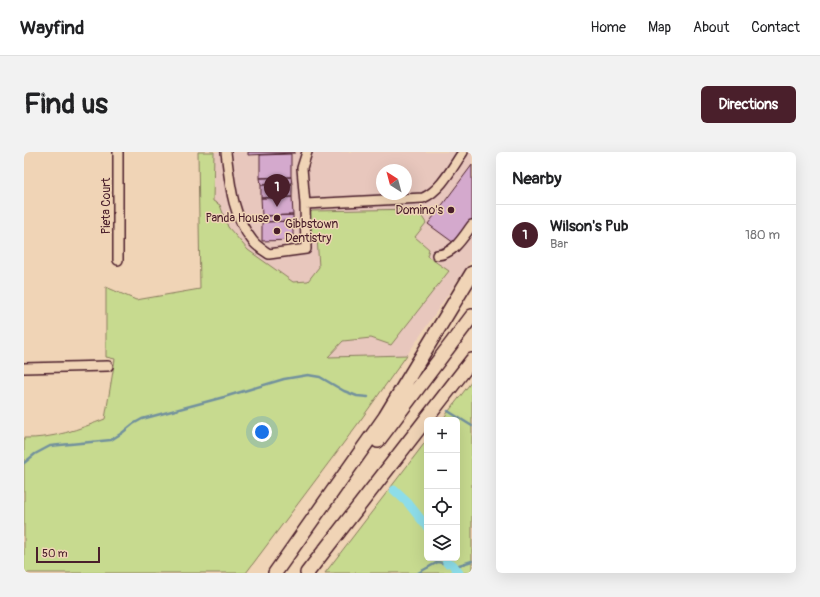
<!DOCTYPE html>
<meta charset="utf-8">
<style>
:root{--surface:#fff;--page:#f2f2f2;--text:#202124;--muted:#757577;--line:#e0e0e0;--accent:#4a1f2b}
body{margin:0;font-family:Pangolin,sans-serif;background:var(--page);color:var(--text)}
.controls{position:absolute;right:12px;bottom:12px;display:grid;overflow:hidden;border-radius:6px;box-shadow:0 4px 16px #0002}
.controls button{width:36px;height:36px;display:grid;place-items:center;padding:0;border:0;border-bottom:1px solid var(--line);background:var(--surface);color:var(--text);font:20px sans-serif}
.compass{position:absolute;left:352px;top:12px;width:36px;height:36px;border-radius:50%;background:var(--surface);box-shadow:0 4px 16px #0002;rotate:324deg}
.scale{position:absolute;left:12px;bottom:10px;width:64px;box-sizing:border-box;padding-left:4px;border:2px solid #4a1f2b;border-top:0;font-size:11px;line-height:14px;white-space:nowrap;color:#4a1f2b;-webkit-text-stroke:3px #f0d4b6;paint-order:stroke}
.you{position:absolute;left:238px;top:280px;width:14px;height:14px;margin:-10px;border:3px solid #fff;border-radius:50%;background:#1a73e8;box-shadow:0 0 0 6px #1a73e833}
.badge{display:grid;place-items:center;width:26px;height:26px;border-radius:50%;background:var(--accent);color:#fff;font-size:13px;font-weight:700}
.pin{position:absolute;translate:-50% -33px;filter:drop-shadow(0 1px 2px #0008)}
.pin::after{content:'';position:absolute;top:21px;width:14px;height:12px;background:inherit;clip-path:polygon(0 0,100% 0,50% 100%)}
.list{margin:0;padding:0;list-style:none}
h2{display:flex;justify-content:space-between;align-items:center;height:52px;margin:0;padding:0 16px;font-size:17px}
h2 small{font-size:13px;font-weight:400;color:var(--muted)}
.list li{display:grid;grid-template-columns:26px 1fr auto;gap:12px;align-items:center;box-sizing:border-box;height:60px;padding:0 16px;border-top:1px solid var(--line)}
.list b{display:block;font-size:15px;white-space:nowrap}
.list p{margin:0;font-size:13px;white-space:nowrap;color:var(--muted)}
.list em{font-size:13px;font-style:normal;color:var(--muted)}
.icon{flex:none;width:22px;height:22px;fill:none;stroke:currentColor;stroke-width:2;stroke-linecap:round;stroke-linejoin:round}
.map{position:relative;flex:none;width:448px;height:421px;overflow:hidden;border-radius:6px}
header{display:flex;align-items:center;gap:24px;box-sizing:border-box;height:56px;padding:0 20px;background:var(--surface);border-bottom:1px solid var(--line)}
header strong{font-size:19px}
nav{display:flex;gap:22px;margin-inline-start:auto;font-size:14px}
.intro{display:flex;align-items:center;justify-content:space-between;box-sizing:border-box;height:96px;padding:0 24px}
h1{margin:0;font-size:28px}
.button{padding:10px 18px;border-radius:6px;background:var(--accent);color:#fff;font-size:14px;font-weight:700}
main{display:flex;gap:24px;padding:0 24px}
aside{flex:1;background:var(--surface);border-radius:6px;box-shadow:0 4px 16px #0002}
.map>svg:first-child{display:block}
.built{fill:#e8c7bd;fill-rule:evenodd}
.green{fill:#c7da8f;stroke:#887c5d}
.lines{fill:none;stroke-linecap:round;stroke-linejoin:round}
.stream{stroke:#72919d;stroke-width:2.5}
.canal{stroke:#8ddde9;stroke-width:9}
.building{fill:#d4a9cd;stroke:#4a1f2b}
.minor-casing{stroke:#4a1f2b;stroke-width:12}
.highway-casing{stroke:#4a1f2b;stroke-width:16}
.minor{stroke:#f0d4b6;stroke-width:9}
.highway{stroke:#f0d4b6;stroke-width:13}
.poi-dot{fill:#4a1f2b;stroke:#f0d4b6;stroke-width:1.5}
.labels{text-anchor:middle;stroke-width:3;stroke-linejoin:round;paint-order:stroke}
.street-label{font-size:12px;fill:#4a1f2b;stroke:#f0d4b6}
.poi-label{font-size:12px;fill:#4a1f2b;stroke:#f0d4b6;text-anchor:end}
</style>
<header>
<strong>Wayfind</strong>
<nav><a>Home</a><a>Map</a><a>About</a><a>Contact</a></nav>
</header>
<div class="intro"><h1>Find us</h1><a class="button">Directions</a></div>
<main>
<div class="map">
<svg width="448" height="421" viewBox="0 0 448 421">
<rect width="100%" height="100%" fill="#f0d4b6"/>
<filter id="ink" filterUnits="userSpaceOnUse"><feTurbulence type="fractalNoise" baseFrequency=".025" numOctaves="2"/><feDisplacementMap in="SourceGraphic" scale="8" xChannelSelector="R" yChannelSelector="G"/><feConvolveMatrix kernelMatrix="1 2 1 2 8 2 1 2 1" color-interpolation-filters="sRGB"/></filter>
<g filter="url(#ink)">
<!-- built -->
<path class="built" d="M190 0H448V107L383 203 285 206 189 70ZM358 18H382V42H358Z"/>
<!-- green -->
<path class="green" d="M174 0H190L189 49 196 53 204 75 224 98 269 130 284 129 295 115 293 85H286V61L288 59 393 57 402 71 391 85 405 97 403 104 425 119 367 193 347 186 319 189 304 205 383 203 333 273 222 421H0V286C29 287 55 277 81 267L91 207 82 205V135L112 148 176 137Z
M448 229V421H301L403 288V406H433V268H418Z"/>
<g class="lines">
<!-- stream -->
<path class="stream" d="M424 259 448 274
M0 311 11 302 26 294 87 288 98 281 109 272 118 267 200 245 260 227 284 223 296 225 320 239 333 244 344 245
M394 421 414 410 432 414 448 409"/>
<!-- canal -->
<path class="canal" d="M370 338 384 351 403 375
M422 406 423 411
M429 413 435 421"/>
</g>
<!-- building -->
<path class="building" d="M224 0H271V1L224 3Z
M267 2V25L236 26V3Z
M448 13V67L430 91 404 72Z
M267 25 268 32 237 33 236 26Z
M268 32V45L237 46V33Z
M268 45 269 63 238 64 237 46Z
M269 63V69L238 70V64Z
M269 69V88L238 89V70Z"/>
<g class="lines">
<!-- minor casing -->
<g class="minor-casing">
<path id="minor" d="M94 0V108
M202 0C206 31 208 63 228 88 232 94 239 98 245 102L282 97 281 52
M283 0 278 16 281 52 399 46C417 38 428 16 439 0
M413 103C430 102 439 85 448 73
M0 216 84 214"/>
</g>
<!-- highway casing -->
<g class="highway-casing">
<path id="highway" d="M354 289 448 164
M251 421 361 265 448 121
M283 421 448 208"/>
</g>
<!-- minor -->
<use href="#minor" class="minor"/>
<!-- highway -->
<use href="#highway" class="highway"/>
</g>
</g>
<!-- markers -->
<g class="poi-dot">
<circle cx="427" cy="58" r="4"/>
<circle cx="253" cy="66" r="4"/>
<circle cx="253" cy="79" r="4"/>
</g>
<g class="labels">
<!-- street labels -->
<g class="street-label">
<text transform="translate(82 54) rotate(-90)" y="4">Pieta Court</text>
</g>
<!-- poi labels -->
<g class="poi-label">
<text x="419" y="62">Domino's</text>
<text x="245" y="70">Panda House</text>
<text x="261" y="76" text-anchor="start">Gibbstown<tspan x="261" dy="14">Dentistry</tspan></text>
</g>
</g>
</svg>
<div class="controls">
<button>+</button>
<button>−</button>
<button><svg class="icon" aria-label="locate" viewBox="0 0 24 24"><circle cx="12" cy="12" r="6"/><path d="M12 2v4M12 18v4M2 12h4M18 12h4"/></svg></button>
<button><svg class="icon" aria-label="layers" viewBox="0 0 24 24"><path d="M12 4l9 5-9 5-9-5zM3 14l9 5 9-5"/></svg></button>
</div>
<svg class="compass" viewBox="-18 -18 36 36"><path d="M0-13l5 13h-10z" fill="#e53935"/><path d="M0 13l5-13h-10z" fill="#757577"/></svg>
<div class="scale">50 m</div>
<div class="you"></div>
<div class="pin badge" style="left:253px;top:55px">1</div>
</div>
<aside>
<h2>Nearby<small></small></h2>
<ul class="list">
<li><span class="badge">1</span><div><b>Wilson's Pub</b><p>Bar</p></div><em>180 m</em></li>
</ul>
</aside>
</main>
